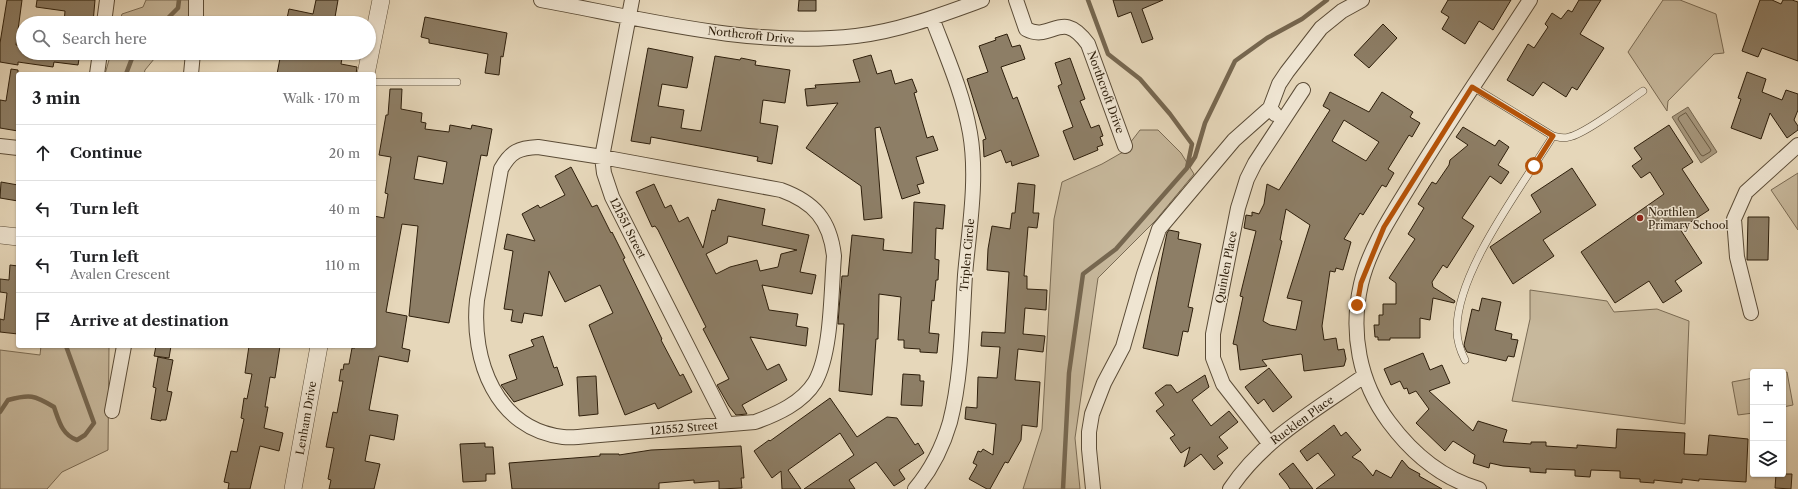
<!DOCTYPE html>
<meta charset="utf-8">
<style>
:root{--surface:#fff;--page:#f6f6f6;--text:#202124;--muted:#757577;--line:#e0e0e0}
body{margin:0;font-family:"Libre Caslon Text",serif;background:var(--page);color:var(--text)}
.controls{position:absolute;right:12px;bottom:12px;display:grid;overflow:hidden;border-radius:4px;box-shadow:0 1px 3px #0004}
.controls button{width:36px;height:36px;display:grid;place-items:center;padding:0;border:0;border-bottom:1px solid var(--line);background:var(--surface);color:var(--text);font:20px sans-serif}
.stop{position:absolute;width:12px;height:12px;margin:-9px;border:3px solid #b45309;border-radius:50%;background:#fff}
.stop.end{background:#b45309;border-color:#fff;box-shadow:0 1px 4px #0008}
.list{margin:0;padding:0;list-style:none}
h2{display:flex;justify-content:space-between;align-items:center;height:52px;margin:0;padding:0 16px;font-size:17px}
h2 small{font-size:13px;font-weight:400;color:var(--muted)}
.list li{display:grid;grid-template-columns:26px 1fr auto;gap:12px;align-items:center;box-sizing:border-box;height:56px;padding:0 16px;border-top:1px solid var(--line)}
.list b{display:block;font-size:15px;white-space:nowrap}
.list p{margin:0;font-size:13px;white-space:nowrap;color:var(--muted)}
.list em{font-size:13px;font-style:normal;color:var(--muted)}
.icon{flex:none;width:22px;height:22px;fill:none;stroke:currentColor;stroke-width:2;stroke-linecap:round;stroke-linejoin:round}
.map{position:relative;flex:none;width:1798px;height:489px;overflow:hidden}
.search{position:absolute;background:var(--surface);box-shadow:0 1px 3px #0004;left:16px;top:16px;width:360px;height:44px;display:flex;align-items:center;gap:10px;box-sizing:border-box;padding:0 14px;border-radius:22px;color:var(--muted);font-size:15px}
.panel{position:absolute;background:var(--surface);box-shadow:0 1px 3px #0004;left:16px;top:72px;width:360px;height:276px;border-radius:4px}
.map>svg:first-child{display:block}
.green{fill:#c7b89c;stroke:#7a6b54}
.water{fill:#a7987e;stroke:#766750}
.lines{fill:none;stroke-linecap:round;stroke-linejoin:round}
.shore{stroke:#6a5b44;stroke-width:1}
.stream{stroke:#766750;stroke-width:4.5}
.building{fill:#8d7e66;stroke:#2d1e0b;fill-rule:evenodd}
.service-casing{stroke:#5b4c37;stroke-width:8}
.minor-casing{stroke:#5b4c37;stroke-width:16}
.tertiary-casing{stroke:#5b4c37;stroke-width:18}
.service{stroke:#efe5d2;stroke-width:7}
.minor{stroke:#efe5d2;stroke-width:14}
.tertiary{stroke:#efe5d2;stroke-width:17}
.route{stroke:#b45309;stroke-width:5}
.poi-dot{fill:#8f2418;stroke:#efe5d2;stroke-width:1.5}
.labels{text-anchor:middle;stroke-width:3;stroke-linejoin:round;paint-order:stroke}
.street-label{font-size:11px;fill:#2d1e0b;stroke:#efe5d2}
.poi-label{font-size:11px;fill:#2d1e0b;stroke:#efe5d2;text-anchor:start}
</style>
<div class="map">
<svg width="1798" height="489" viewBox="0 0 1798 489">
<rect width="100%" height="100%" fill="#e6d7ba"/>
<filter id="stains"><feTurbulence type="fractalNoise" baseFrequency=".005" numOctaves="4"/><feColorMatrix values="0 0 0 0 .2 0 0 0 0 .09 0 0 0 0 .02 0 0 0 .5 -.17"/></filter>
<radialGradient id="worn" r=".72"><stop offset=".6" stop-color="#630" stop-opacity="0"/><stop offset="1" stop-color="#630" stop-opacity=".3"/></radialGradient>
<!-- green -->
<path class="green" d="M146 0H190V19L186 23H119L122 14 143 7Z
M1663 0H1680L1716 14 1724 53 1714 54 1668 101 1667 111 1628 52Z
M111 53H159L145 70 144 74H105Z
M1140 130H1158L1181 153 1194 174 1155 221 1098 278 1075 438 1080 489H1023L1042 429 1054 219 1062 182 1102 164 1123 152Z
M1798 173V230L1771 190Z
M1530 290 1607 301 1614 312 1657 309 1689 321 1685 424 1512 401 1530 319Z
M41 346H109L108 450 62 472 47 489H0V350L40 355Z
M1787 372 1793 405 1783 407V373Z
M1753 378V413L1738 415 1732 382Z"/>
<!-- water -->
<path class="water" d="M1688 107 1717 152 1701 163 1672 117Z"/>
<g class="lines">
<!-- shore -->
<path class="shore" d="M1686 113 1711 150 1710 152 1703 156 1701 155 1678 119 1679 117Z"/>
<!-- stream -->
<path class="stream" d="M163 23 178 8 179 0
M126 74 134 53
M1189 166 1195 157 1205 123 1235 61 1267 38 1302 19 1327 0
M0 412 8 400C30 394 34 395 54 407 59 421 62 435 77 440L85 435 94 423 66 346
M1063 489 1069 373 1083 274 1116 249 1187 168 1192 144 1170 114 1140 79 1108 54 1088 0"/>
</g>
<!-- building -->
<path class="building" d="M7 0H22L16 45 23 46V53H80L78 65 54 62 53 67 18 62V65L0 62V43Z
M37 0H95L93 23H64L65 11 36 7Z
M316 0H338L334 23H286L289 9 313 14Z
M799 0H816V11H798Z
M1113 0H1163L1142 9 1153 39 1142 43 1131 12 1118 17Z
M1448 0H1511L1493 30 1479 21 1465 44 1442 29 1449 17 1441 12Z
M1579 0H1601L1580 34 1604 48 1577 90 1572 87 1566 97 1543 82 1533 96 1507 80 1528 44 1534 48 1548 27 1545 24 1552 13 1561 19 1568 10 1572 12Z
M1760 0H1772L1781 4 1783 0H1792L1798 2V61L1762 48 1758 57 1742 51Z
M425 17 507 33 503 57 501 56 499 75 485 73 488 54 429 43V39L421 37Z
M1383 24 1397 38 1369 68 1354 55Z
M1007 34 1012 47 1020 45 1025 59 1001 67 1013 99 1017 97 1039 156 1012 166 1011 161 1006 163 1001 150 984 157 983 140 986 139 967 79 988 72 979 46 996 40 995 38Z
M648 48 693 57 687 88 662 84 658 106 684 110 681 128 701 131 715 56 740 60 741 58 756 61 755 65 790 70 785 103 763 100 760 123 778 126 772 164 757 161 758 157 651 137 650 144 631 141Z
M281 53H343L341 64 357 67 356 74H277Z
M871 55 877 74 891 70 895 84 912 79 917 92 914 93 927 138 933 136 938 150 916 157 924 183 917 185 920 193 902 199 880 127 875 128 882 218 864 220 861 186 806 148 838 103 807 106 805 89 816 88 815 85 860 82 853 60Z
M1070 58 1085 99 1080 101 1091 128 1099 125 1103 136 1100 137 1103 145 1097 147 1098 150 1074 160 1063 131 1073 127 1058 86 1062 84 1055 63Z
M11 69 18 70V131L0 128V100L6 101Z
M1747 72 1766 79 1762 92 1782 100 1786 90 1798 94V110L1794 120 1798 126V130L1787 138 1770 113 1761 139 1731 128 1741 99 1738 98Z
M390 89H402L401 109 422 113 421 122 426 123 425 129 449 132 450 125 471 129 472 125 492 129 487 156 481 155 449 323 409 316 418 226 402 224 386 312 407 316 402 348 410 350 408 362 379 356 369 410 398 415 394 440 370 435 365 461 380 464 374 489H329L331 480 328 479 334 448 326 447 333 412 337 413 343 381H339L341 369 343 370 344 364H349L352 348H355L356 346H374V216L384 218 388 194 385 193 391 157 379 155 386 115H388ZM418 156 447 162 443 184 414 179Z
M1330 92 1369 112 1382 92 1413 112 1410 117 1420 123 1412 137 1409 135 1388 169 1394 173 1386 187 1382 185 1363 215 1360 213 1344 239 1351 242 1343 270 1336 268 1335 272 1330 271 1322 326 1324 340 1336 338 1338 350 1344 349 1346 359 1344 366 1304 371 1302 355 1301 354 1262 360 1267 366 1240 370 1237 345 1233 344 1243 297 1240 296 1256 231 1244 228 1246 215 1252 216V212L1259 214 1264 204 1267 184 1279 190 1330 110 1323 106ZM1344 120 1379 142 1366 161 1332 141ZM1286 209 1310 225 1287 298 1302 301 1296 330 1270 325 1263 321 1282 241 1280 240Z
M1669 125 1693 162 1682 169 1709 210 1680 229 1702 263 1675 281 1682 291 1663 303 1649 281 1615 303 1581 252 1664 194 1650 172 1641 178 1632 166 1642 159 1634 148Z
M1463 127 1495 146 1499 140 1509 147 1498 165 1509 172 1501 184 1490 176 1462 218 1474 226 1447 268 1443 265 1432 282 1433 287 1455 301 1454 303 1433 298 1430 320 1420 318V338H1390V340H1378V337H1375L1374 325H1379V315H1383V304H1396V283L1389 278 1415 239 1408 234 1424 208 1418 204 1432 182 1436 184 1449 165 1450 160 1468 145 1456 137Z
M571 167 592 207 597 205 611 233 612 232 625 258 623 259 662 339 661 340 680 376 683 374 692 392 658 409 655 403 625 415 589 325 613 313 600 285 565 302 549 271 542 316 524 313 522 323 511 321 513 310 504 309 513 251 504 249 507 234 535 241 522 214 538 205 540 208 565 195 555 176Z
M1572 168 1596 205 1543 240 1554 256 1513 284 1490 247 1541 212 1531 195Z
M1 182 18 185V201L0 198Z
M1018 183 1035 185 1033 213H1039L1037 228 1028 227 1024 276H1027V289L1047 290 1046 310 1025 308 1023 334 1045 336 1043 352 1018 349 1015 380 1040 382 1037 427 1022 425 1021 440 1008 463 1005 462 990 489H987L969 479 977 465 973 463 978 451 981 452 983 449 993 455 996 424 965 419 966 407 977 408 978 377 997 378 1000 347 981 346 982 332 1005 333 1009 272 987 270 988 249 992 226 1010 229 1012 213H1015Z
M654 184 665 208 671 205 679 222 688 217 703 248 712 210 715 211 718 199 765 209 762 225 809 235 800 272 816 275 812 294 762 285 769 310 798 314 796 326 808 328 806 346 750 337 767 370 779 364 787 380 742 405 747 414 736 415 729 406 717 385 729 379 703 329 706 327 685 285 658 230 655 226 652 227 636 192ZM728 236 797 250 781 254 778 267 760 271 757 260 730 267 716 274 706 254 727 243Z
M914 202 945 205 943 229 936 228 935 259 939 260 938 280H936L934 301 932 300 929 333 939 334 937 353 920 352V349L904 348V340H898L901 297 879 294 878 339H876L872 395 839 391 844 324H838L839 309 842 276H848L852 235 884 239 883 250 912 253Z
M1748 217H1769L1768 260H1747Z
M1169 230 1179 232 1178 239 1201 244 1188 307 1193 308 1188 332 1183 331 1178 356 1143 348 1167 233Z
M10 265 18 266V334L0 332V319L4 320 7 293 0 292V279L9 280Z
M1482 298 1501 302 1495 330 1512 334 1511 339 1518 340 1514 357 1508 356 1506 361 1467 352 1465 348 1464 345 1472 309 1479 311Z
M543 336 554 368 557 367 563 385 514 402 501 385 517 379 509 355 534 346 531 340Z
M156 346H171L169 358 154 356Z
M249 346H280L275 378 270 377 265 407H268L264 428 283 433 279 451 260 446 250 489H228L229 483 224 482 231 451 237 452 244 419 241 418 244 398 247 399 252 374 245 373Z
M1423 353 1430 370 1442 365 1450 383 1429 391 1473 431 1478 421 1507 430 1503 442 1531 444V442H1546V446L1577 448V445L1616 448 1617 429 1685 433 1684 454 1707 455 1709 435 1748 439 1746 482 1699 479V481L1682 479V483L1654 480V483L1640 482V479L1620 478V471L1591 470 1590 477 1575 476V470L1546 469V473L1530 472V468L1503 466 1490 463 1489 468 1473 463 1475 455 1453 441 1445 451 1416 423 1429 409 1416 391 1409 394 1407 388 1404 389 1400 381 1391 385 1384 369Z
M158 357 173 360 167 391 172 392 166 420H161V421L151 419 156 388 153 387Z
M1269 368 1292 397 1273 412 1264 399 1258 404 1245 387Z
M903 374 920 375V381H924L922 406 901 405Z
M1205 375 1209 387 1192 400 1211 426 1229 411 1238 422 1219 437 1228 448 1217 456 1223 463 1214 470 1201 454 1184 467 1190 447 1181 453 1170 438 1175 435 1156 411 1164 405 1155 393 1166 385H1171L1177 393Z
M596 376 598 414 579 416 577 377Z
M830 398 857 437 887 417 897 418 915 445 918 443 924 453 899 470 905 479 894 486 876 462 849 480 855 489H804L854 455 840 433 788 470 801 489H782L781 471 772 478 754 451 769 440 770 441Z
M1334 425 1341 436 1346 432 1361 450 1352 457 1361 462 1373 476 1376 470 1391 478 1402 460 1409 468 1420 474 1419 476 1442 489H1316L1335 475 1318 453 1307 461 1300 451Z
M485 443V447H493L495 474H486V481L463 482 460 444Z
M741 446 744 478H741L742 488 719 489V481L694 483V480L659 483V489H512L509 463 600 456V454H619V455L651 450Z
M1293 463 1313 489H1290L1287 484 1279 474Z
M1776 474H1792L1791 489 1775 488Z"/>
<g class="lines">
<!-- service casing -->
<g class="service-casing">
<path id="service" d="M374 82H457
M1473 87 1553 136C1558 137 1563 139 1569 137 1585 134 1627 102 1643 91
M1465 360C1460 350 1457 342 1457 331 1455 273 1523 185 1553 136"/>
</g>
<!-- minor casing -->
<g class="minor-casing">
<path id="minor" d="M541 0C644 19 751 48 856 36 899 31 941 15 982 0
M632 0 602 157 604 173 612 197 727 424
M1016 0 1026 29C1052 43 1061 7 1088 44L1125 146
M104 23 107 0
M196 23V0
M97 74 100 53
M191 74 193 53
M1275 114 1270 108 1279 84 1287 72 1321 28 1342 11 1362 0
M0 146 18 148
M538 147 602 157 781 190C814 202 830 220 834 256 831 291 832 352 815 382 802 403 777 414 755 422L588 436C580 437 571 438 563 437 496 429 471 360 477 300L501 169C511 151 519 148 538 147Z
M1751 313 1737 257 1734 219 1746 192 1798 145
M112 411 124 346
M1269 443 1223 384 1213 358V334L1238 208 1247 179 1255 163 1303 90
M915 489C931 470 943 446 950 422 962 375 962 323 965 275 969 229 978 179 970 133 963 93 946 55 932 18
M1093 489 1089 449V432L1092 414 1104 383 1123 347 1144 274 1159 229 1234 140 1270 108
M1230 489C1263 439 1316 410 1364 376
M1479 489C1441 478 1412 453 1389 422 1359 382 1350 332 1361 284 1369 249 1391 216 1410 185 1448 122 1490 62 1530 0"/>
</g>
<!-- tertiary casing -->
<g class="tertiary-casing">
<path id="tertiary" d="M366 74 381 0
M0 235 18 237
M293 489 319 346"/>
</g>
<!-- service -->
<use href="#service" class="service"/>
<!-- minor -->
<use href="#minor" class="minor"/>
<!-- tertiary -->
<use href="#tertiary" class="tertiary"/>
</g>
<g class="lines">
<!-- route -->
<path class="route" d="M1357 305 1361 283 1384 227 1472 87 1553 136 1534 166"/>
</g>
<!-- markers -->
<circle class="poi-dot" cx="1640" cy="218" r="4"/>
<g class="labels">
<!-- street labels -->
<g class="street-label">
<text transform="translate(751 35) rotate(6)" y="4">Northcroft Drive</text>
<text transform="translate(1106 92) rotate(70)" y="4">Northcroft Drive</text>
<text transform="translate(628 228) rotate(63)" y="4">121551 Street</text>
<text transform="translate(967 255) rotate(-85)" y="4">Triplen Circle</text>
<text transform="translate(1226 267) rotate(-79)" y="4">Quinlen Place</text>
<text transform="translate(306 418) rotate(-80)" y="4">Lenham Drive</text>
<text transform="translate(1302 420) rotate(-36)" y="4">Rucklen Place</text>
<text transform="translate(684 428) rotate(-5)" y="4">121552 Street</text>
</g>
<!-- poi labels -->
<g class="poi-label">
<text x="1648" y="216">Northlen<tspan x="1648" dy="13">Primary School</tspan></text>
</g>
</g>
<rect width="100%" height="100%" filter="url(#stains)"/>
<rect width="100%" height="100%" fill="url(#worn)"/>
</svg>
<div class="controls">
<button>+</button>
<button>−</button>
<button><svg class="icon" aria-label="layers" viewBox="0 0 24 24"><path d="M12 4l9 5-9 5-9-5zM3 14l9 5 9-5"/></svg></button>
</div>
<div class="stop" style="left:1534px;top:166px"></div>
<div class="stop end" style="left:1357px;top:305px"></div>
<div class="search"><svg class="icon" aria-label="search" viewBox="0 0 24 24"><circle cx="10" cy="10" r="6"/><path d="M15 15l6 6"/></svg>Search here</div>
<section class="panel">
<h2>3 min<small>Walk · 170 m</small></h2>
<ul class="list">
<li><svg class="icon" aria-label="ahead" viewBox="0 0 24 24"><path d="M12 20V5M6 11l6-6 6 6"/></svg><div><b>Continue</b></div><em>20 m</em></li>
<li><svg class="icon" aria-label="left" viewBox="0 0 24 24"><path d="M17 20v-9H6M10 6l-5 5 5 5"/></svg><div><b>Turn left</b></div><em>40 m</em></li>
<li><svg class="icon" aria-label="left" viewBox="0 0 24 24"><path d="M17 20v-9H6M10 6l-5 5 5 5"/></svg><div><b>Turn left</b><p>Avalen Crescent</p></div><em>110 m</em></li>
<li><svg class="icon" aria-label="arrive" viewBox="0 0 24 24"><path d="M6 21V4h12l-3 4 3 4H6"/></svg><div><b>Arrive at destination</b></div></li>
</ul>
</section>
</div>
